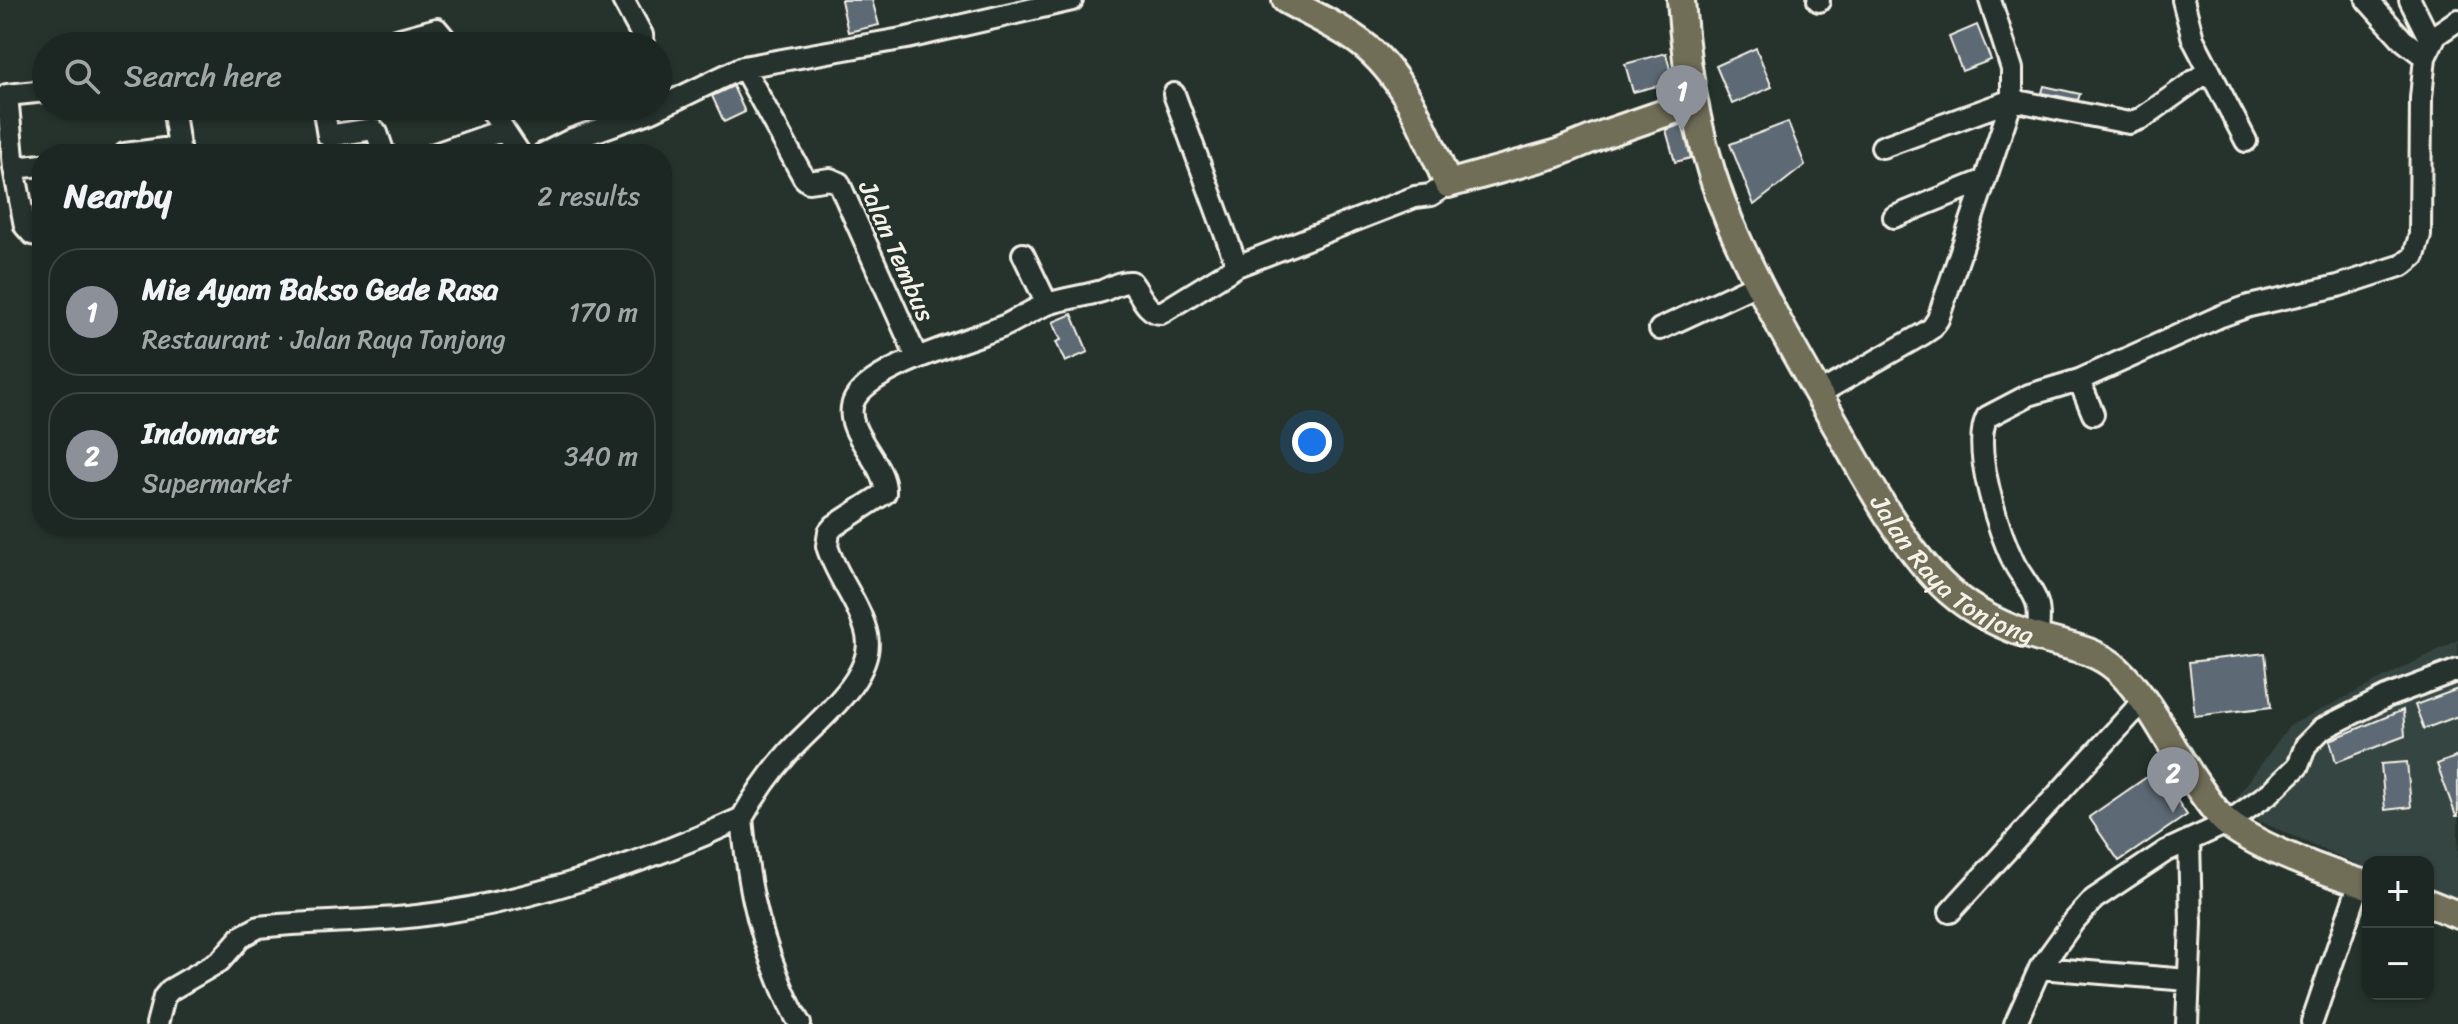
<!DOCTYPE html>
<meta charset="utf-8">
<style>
:root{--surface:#1c2622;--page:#29322f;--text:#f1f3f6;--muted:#a0a5a5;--line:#3a4340;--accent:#8c9099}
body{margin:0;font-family:Sriracha,sans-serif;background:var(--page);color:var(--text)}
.controls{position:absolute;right:24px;bottom:24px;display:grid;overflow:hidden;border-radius:16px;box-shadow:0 2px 6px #0004}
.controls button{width:72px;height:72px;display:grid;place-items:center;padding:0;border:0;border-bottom:2px solid var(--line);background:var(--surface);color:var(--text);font:40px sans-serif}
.you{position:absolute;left:1312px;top:442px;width:28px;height:28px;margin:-20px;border:6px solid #fff;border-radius:50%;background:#1a73e8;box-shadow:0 0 0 12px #1a73e833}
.badge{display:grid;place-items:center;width:52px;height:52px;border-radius:50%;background:var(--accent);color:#fff;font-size:26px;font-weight:700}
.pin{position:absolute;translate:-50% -66px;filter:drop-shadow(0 2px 4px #0008)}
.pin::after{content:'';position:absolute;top:42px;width:28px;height:24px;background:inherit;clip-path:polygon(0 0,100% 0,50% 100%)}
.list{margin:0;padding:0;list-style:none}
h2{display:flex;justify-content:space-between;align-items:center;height:104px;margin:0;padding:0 32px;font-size:34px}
h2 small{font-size:26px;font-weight:400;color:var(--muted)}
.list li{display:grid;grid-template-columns:52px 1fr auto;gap:24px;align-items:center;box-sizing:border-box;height:128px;margin:0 16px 16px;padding:0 16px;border:2px solid var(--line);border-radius:32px}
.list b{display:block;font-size:30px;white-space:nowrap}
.list p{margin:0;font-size:26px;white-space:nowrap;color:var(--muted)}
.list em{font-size:26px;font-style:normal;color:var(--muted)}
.icon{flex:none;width:44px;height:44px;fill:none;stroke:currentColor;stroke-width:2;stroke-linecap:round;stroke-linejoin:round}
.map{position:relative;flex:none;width:2458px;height:1024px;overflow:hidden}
.search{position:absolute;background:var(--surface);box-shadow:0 2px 6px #0004;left:32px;top:32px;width:640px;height:88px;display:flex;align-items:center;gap:20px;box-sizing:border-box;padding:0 28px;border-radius:44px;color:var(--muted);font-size:30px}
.panel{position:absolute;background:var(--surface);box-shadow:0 2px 6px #0004;left:32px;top:144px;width:640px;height:392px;border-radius:32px}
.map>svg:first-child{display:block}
.built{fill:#364442}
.building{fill:#5d6a74;stroke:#f4f1e8;stroke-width:2}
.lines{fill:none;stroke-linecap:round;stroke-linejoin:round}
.minor-casing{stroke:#f4f1e8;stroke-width:26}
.major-casing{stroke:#f4f1e8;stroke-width:32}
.minor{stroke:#26332d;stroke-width:20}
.major{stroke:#716e59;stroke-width:26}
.labels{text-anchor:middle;stroke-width:6;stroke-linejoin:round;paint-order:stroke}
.street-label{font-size:26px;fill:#f4f1e8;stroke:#26332d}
</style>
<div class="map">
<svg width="2458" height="1024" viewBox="0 0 2458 1024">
<rect width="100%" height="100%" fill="#26332d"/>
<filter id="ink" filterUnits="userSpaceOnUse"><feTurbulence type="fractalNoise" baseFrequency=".0125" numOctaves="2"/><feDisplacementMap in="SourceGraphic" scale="16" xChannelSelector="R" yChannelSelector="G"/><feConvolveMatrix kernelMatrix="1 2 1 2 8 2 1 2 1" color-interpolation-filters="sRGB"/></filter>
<g filter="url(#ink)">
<!-- built -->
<path class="built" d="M2458 640V902L2428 892V862H2368V869L2229 808 2289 726Z"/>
<!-- building -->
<path class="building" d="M841 0H872L879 25 848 32Z
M1977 25 1991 60 1962 71 1949 37Z
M1756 48 1772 87 1732 104 1716 66Z
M1666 53 1673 82 1633 92 1625 64Z
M733 86 745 112 724 122 712 96Z
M2044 86 2080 94 2078 100 2042 93Z
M1788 122 1805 165 1754 205 1730 144Z
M1682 124 1691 158 1675 162 1666 130Z
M1072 314 1088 352 1065 362 1056 342 1061 340 1053 322Z
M2265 653 2271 707 2195 716 2189 662Z
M2458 689V716L2424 729 2415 705Z
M2403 710 2405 736 2336 762 2330 740Z
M2458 756V816H2456L2437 764Z
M2407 762 2411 807 2385 810 2381 764Z
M2157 770 2187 815 2119 861 2089 817Z"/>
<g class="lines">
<!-- minor casing -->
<g class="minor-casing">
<path id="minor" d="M623 0 642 35 643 46
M1818 0 1819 1
M2183 0 2193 39 2246 141
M2367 0 2403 40 2425 57
M2410 0 2431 42
M374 46 437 29 451 46
M743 67 804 178 809 182 830 179 839 183 917 358
M1174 94 1237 266
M173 106 180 154
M323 106 328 136 373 129 377 133 384 154
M489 106 504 130
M1882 147 2012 100 2129 123 2142 118 2208 71
M125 154 179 147
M435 154 504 130 520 154
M543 154 573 139 652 111 743 67 907 38 1072 0
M14 168 42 165
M1894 217 1985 180
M42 236 32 234 25 226 14 168 7 95 46 91
M1023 254 1047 304
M1660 329 1759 283
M2079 380 2093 414
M1818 394 1923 334 1932 328 1938 319 2012 100V69L1990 0
M2038 638C2038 626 2041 612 2036 600 2031 587 2020 575 2014 563 1999 532 1971 448 1987 417L2029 395 2079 380 2221 316 2249 306 2338 286 2403 265 2414 256 2420 235 2421 98 2425 57 2436 35 2458 20
M742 818C755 795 770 773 788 753 813 724 876 679 867 635 860 603 836 577 827 546L829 532 834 526 885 493C887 463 843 433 853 403 865 368 971 340 1004 326 1019 319 1033 309 1048 304 1065 298 1085 296 1102 291 1112 287 1120 281 1131 282 1140 292 1146 313 1161 313L1237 266 1415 197 1431 195 1448 184
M1950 912 2144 700
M2040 968 2188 980
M2312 1022 2360 882
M157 1024 164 997 170 990 220 961 242 936 259 927C311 921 365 922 417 916 522 904 646 863 742 818 748 880 755 921 779 980 785 995 791 1010 800 1024
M2015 1024 2040 968 2074 921 2094 899 2166 851 2227 823 2271 792 2298 766 2306 745 2322 729 2386 697 2458 670
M2187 1024 2191 923 2189 840"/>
</g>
<!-- major casing -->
<g class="major-casing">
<g id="major">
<path d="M1286 0C1311 14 1339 26 1361 43 1406 77 1426 135 1448 184L1555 154 1604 134 1694 103"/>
<path id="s1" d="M1681 0C1686 75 1701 154 1730 223 1761 295 1801 364 1840 432 1868 482 1906 553 1949 591 1975 614 2006 628 2039 638 2066 646 2095 649 2117 669 2152 702 2171 749 2199 788 2207 800 2218 816 2230 825 2262 849 2329 873 2368 885"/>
<path d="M2428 903 2458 915"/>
</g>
</g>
<!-- minor -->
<use href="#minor" class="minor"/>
<!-- major -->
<use href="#major" class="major"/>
</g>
</g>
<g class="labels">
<!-- street labels -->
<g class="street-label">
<text transform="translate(897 251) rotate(66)" y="9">Jalan Tembus</text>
<text dy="9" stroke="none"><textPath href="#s1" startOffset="648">Jalan Raya Tonjong</textPath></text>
</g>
</g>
</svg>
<div class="controls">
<button>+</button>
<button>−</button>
</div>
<div class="you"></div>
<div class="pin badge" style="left:1682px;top:131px">1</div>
<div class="pin badge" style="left:2173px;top:813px">2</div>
<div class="search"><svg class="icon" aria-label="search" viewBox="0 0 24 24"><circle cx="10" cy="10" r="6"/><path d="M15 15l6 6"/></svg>Search here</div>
<section class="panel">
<h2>Nearby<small>2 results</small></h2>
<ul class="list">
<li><span class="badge">1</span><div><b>Mie Ayam Bakso Gede Rasa</b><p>Restaurant · Jalan Raya Tonjong</p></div><em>170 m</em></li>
<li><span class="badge">2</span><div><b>Indomaret</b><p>Supermarket</p></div><em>340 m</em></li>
</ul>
</section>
</div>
